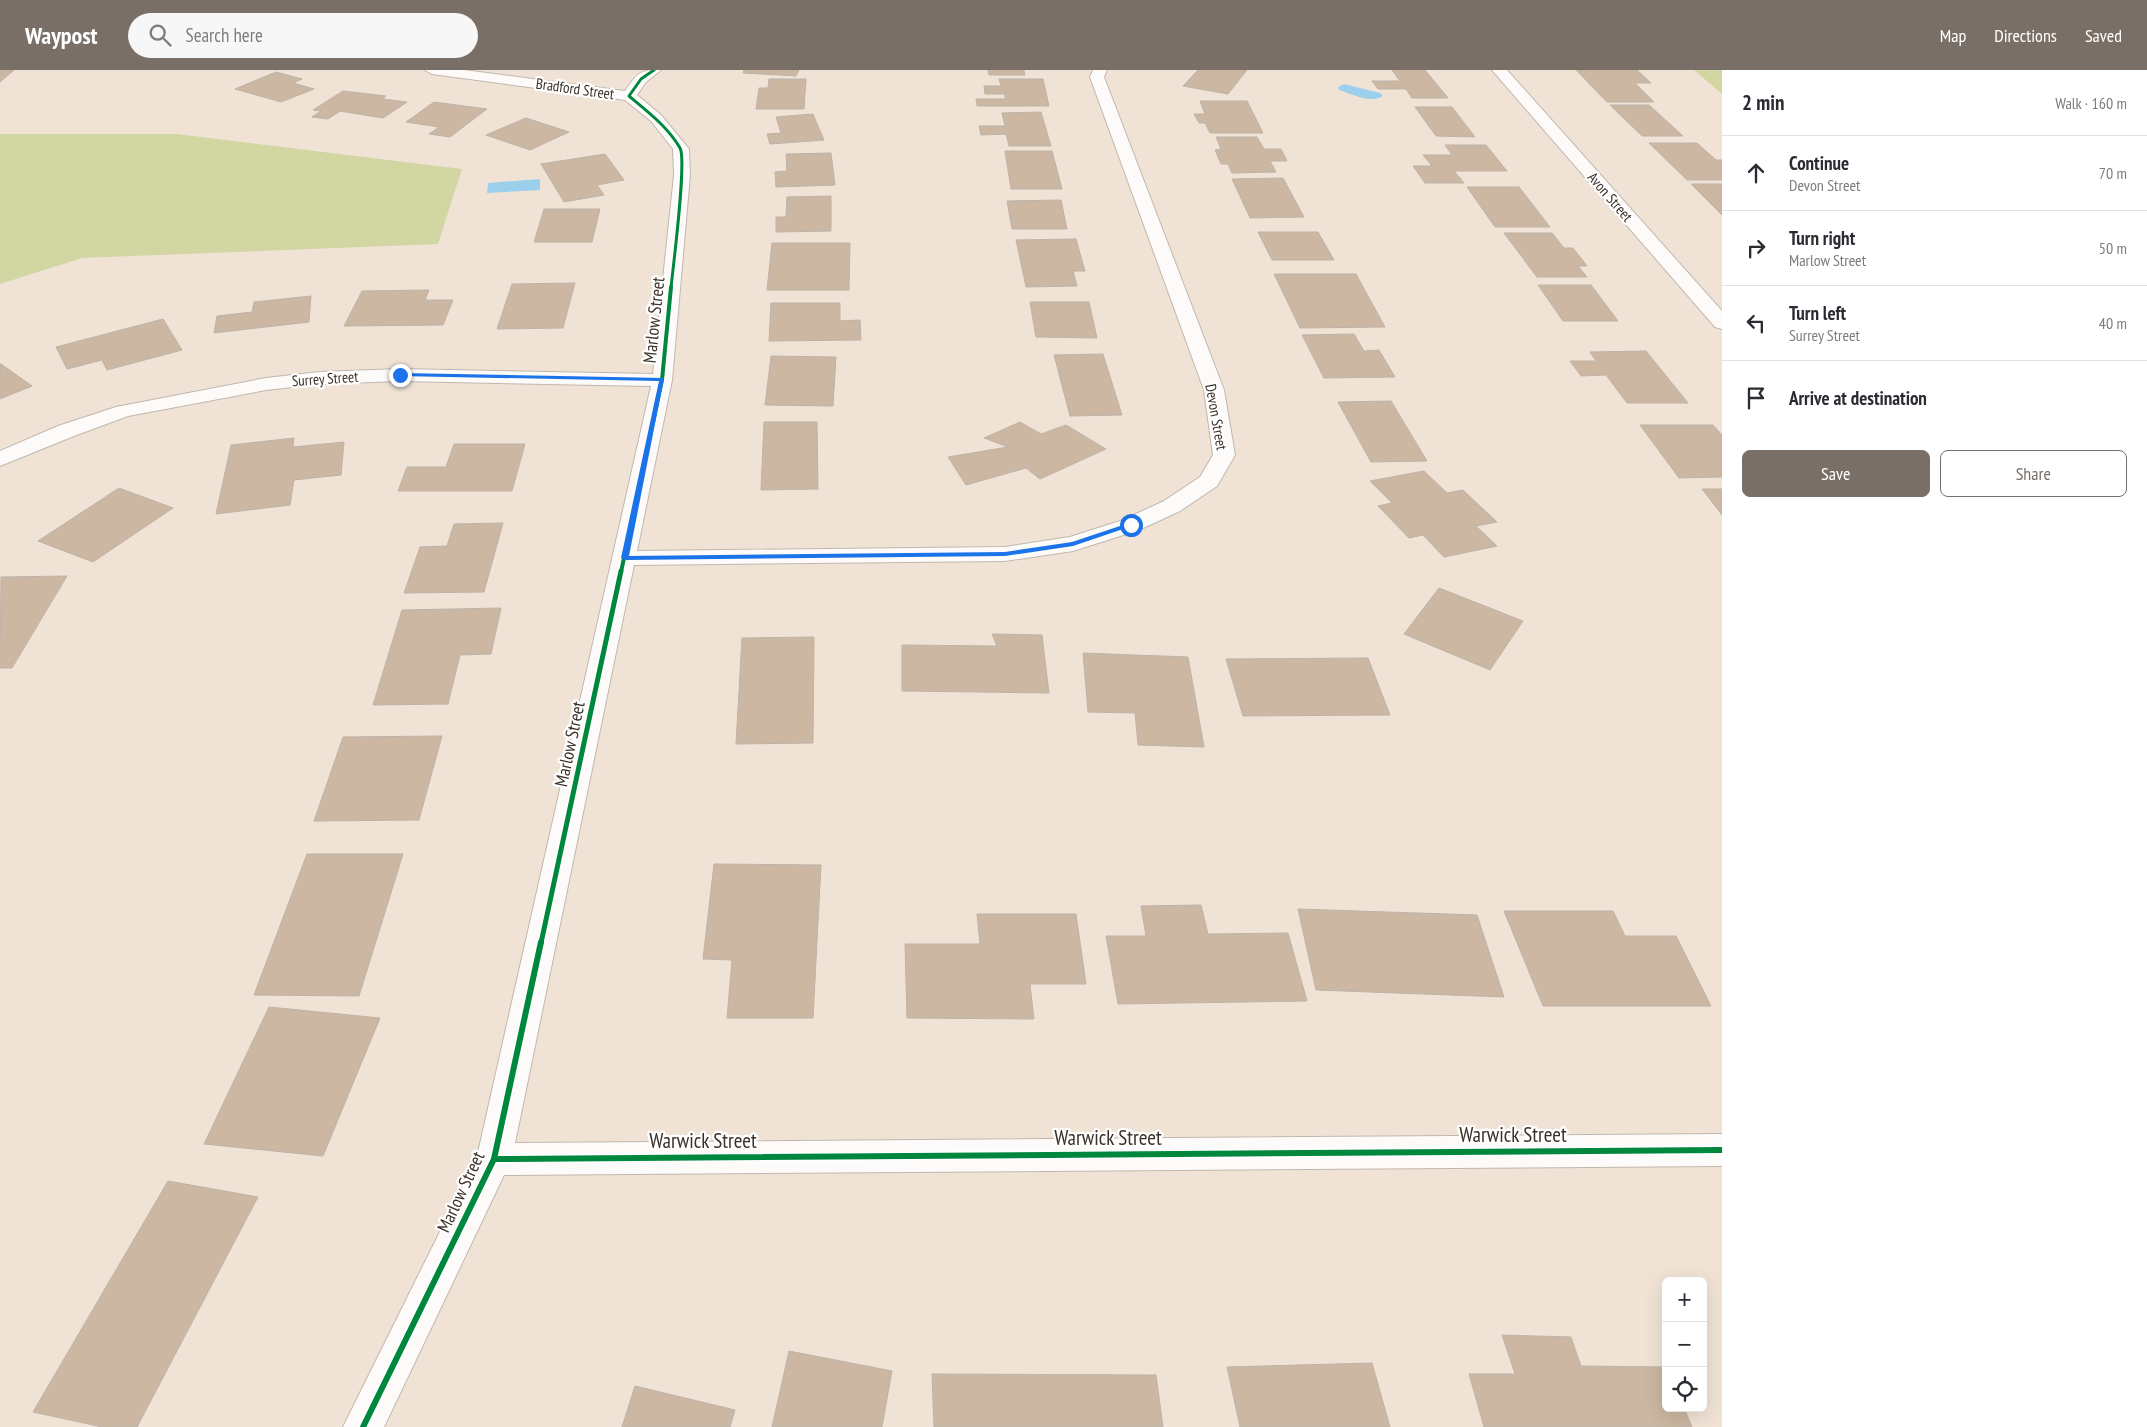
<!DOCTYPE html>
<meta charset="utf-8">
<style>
:root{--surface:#fff;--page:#f7f7f7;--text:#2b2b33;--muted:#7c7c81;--line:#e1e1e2;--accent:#7a6f66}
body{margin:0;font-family:"PT Sans Narrow",sans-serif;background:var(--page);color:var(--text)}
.controls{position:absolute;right:15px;bottom:15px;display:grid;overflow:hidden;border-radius:8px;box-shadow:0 5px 20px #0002}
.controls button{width:45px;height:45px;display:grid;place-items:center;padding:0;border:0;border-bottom:1px solid var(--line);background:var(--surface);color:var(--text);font:25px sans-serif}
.stop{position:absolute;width:15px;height:15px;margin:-11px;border:4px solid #1a73e8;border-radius:50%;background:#fff}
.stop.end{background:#1a73e8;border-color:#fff;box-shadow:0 1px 5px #0008}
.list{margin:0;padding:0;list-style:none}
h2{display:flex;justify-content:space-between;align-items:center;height:65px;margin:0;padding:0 20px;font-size:21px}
h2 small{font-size:16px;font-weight:400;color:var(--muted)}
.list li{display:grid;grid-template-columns:32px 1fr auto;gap:15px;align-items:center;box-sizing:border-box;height:75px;padding:0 20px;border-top:1px solid var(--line)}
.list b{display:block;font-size:19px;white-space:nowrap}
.list p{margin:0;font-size:16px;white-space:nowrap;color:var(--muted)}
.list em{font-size:16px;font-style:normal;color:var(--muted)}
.actions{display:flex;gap:10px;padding:15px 20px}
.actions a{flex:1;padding:11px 0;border:1px solid var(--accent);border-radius:8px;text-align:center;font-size:18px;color:var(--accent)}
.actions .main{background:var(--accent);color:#fff}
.icon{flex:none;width:28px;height:28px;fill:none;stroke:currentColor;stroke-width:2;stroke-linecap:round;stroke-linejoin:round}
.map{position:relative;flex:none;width:1722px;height:1357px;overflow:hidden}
header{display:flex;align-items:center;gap:30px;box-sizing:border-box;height:70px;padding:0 25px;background:var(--accent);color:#fff}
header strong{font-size:24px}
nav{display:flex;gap:28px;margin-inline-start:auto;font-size:18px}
.search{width:350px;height:45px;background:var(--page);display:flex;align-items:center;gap:12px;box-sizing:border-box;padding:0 18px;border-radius:28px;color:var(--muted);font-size:19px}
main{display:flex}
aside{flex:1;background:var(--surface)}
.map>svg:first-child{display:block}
.green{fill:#d2d6a3}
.water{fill:#9bcfec}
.building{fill:#cbb7a2;stroke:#bdb3a9}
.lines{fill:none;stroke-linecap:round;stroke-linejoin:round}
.minor-casing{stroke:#c1b7ad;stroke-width:2}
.minor{fill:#fdfbf9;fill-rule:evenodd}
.cycleway-far3-casing{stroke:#fff;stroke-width:5}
.cycleway-far2-casing{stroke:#fff;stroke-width:6}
.cycleway-far1-casing{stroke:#fff;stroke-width:8}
.cycleway-casing{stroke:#fff;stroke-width:9}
.cycleway-far3{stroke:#00873e;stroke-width:3}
.cycleway-far2{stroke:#00873e;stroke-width:4}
.cycleway-far1{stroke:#00873e;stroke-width:5}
.cycleway{stroke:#00873e;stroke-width:6}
.route{fill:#1a73e8}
.labels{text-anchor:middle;stroke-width:4.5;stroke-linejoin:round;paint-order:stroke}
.far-street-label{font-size:15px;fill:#3b3129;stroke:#fff}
.street-label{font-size:18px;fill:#3b3129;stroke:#fff}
.near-street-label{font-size:21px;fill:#3b3129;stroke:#fff}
</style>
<header>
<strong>Waypost</strong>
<div class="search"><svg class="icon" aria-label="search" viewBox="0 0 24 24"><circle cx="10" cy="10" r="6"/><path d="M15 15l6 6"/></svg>Search here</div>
<nav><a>Map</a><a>Directions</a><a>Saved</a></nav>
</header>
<main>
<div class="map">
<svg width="1722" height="1357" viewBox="0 0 1722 1357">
<rect width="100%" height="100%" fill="#f0e3d6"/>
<!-- green -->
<path class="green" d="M1694 0H1722V24Z
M0 64H177L462 99 438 174 82 188 0 214Z"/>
<!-- water -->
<path class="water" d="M1344 14 1380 23 1383 26C1369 34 1353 24 1339 20L1338 17Z
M540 109V120L487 123 488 113Z"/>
<!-- building -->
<path class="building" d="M0 0H14L0 12Z
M744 0H799L796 6 743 3Z
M988 0H1024L1025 5H989Z
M1198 0H1247L1228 24 1183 16Z
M1392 0H1425L1448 28H1412L1406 19H1378L1372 11H1400Z
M1576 0H1637L1651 13H1635L1654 32H1607Z
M276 2 302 9 293 13 314 19 281 32 235 19Z
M769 9H806L804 39H756L759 18H768Z
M999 9H1043L1049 36H977L976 29H1005V24H985L984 16H1001Z
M343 21 386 26 383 29 407 32 383 48 340 41 328 49 312 47 321 41 313 40Z
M1200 31H1247L1263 63H1210L1205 53H1199L1194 44H1205Z
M434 32 487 39 450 67 429 64 439 57 406 52Z
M1610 35H1649L1683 66H1642Z
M1415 37H1452L1475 67 1436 66Z
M1041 42 1051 76H1009L1006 64 981 65 979 56H1005L1002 43Z
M813 44 824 70 770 74 767 64 781 63 776 47Z
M526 48 569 62 530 80 486 65Z
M1216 67H1257L1264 79H1281L1287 91H1270L1276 102 1232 103 1228 94H1221L1215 80 1221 79Z
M1649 73H1697L1716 90H1722V110H1687Z
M1445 75H1486L1507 101H1454L1464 113H1425L1413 96H1432L1423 85H1452Z
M1005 81H1052L1062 119H1011Z
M831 83 835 115 776 117 775 102 787 101 786 84Z
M605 84 624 110 597 115 604 125 564 132 541 94Z
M1283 108 1304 147 1250 148 1232 109Z
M1691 114H1722V145Z
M1467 117H1519L1550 157H1495Z
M831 126V161L776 162V147H786L787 127Z
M1061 130 1067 159H1012L1007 131Z
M544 139H600L592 172H534Z
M1258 162H1318L1334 190H1272Z
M1504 163H1552L1564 178H1573L1587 196H1578L1587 207H1537Z
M1076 169 1085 201H1073L1077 216 1026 217 1016 170Z
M772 173H850L849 220H767Z
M1274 204H1356L1385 257 1300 258Z
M575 213 563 258 497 259 512 214Z
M1538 215H1591L1618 251H1563Z
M429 220 425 230H453L443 255 344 256 362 221Z
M311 226 309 252 214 263 217 246 252 242 254 232Z
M1030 232H1089L1097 268 1036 267Z
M771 233H840V251L860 250 861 270 769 271Z
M163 249 182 280 107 300 102 290 67 299 56 277Z
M1354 264 1364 281 1379 280 1395 307 1324 308 1302 265Z
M1646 281 1688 333H1627L1606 305 1581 306 1570 291H1596L1590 282Z
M1103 284 1122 345 1070 346 1054 285Z
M771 286 836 287 833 336 765 335Z
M0 294H1L32 316 0 329Z
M1391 331 1427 391 1371 392 1338 332Z
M764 352H817L818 419 761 420Z
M1020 352 1041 364 1066 355 1106 379 1040 409 1026 398 966 415 948 387 1008 377 984 368Z
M1640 355H1713L1722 365V407L1679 408Z
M294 368 293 377 344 372 341 405 294 410 290 435 216 444 231 375Z
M454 374H525L512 421H398L407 397H446Z
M1424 401 1447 423 1463 420 1497 452 1476 456 1497 476 1444 487 1423 465 1409 468 1378 436 1392 433 1370 411Z
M119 418 173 438 93 492 38 471Z
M1702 419H1722V445Z
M503 453 484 522 404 523 420 477 447 476 454 454Z
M67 506 12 598H0L1 507Z
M1439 518 1523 551 1490 600 1404 564Z
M501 538 491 584 460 585 448 634 373 635 402 540Z
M992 564 1042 565 1049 623 902 621V575L997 576Z
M814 567 813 673 736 674 742 568Z
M1083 583 1188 587 1204 677 1138 675 1135 643 1088 642Z
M1368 588 1390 645 1243 646 1226 589Z
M442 666 419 750 314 751 343 667Z
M307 784H403L359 926 254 925Z
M714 794 821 795 813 948H727L732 890 703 889Z
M1201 835 1208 864 1288 863 1307 931 1118 934 1106 866H1146L1141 836Z
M1298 839 1477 845 1504 927 1316 920Z
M1504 841H1613L1625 866H1676L1711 936H1543Z
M977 844H1076L1086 914H1030L1034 949 907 948 905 874H980Z
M269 937 380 948 323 1086 204 1074Z
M168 1111 258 1127 137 1357H102L33 1342Z
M1502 1265 1571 1267 1581 1296 1666 1297V1338H1684L1692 1357H1484L1469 1304H1515Z
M789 1281 892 1301 882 1357H772Z
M1372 1293 1390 1357H1240L1227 1297Z
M932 1304 1156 1305 1163 1357H934Z
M635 1316 735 1340 730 1357H622Z"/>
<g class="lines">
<!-- minor casing -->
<g class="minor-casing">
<path id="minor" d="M425 0H464L625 21C638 3 638 0 661 0L646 12 637 25 661 45 689 79 690 105 672 310 637 481 1005 477 1070 467 1123 450 1164 431 1200 407 1213 385 1204 320 1090 7 1093 0H1107L1104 7 1224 320 1235 385 1217 416 1180 441 1139 460 1073 481 1005 491 634 495 515 1073 1722 1064V1096L504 1105 384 1357H343L477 1087 651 316 400 311 319 314 266 320 128 346 74 366 0 396V381L58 356 116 337 266 308 319 302 400 299 653 304 674 105 673 79 651 51 625 30 432 4Z
M1492 0H1507L1722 241V259L1715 257Z"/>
</g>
<!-- minor -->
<use href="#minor" class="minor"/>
<!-- cycleway-far3 casing -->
<g class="cycleway-far3-casing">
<path id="cycleway-far3" d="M654 0 641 9 629 26C647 41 668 57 680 78 687 90 673 197 671 218"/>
</g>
<!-- cycleway-far2 casing -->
<g class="cycleway-far2-casing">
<path id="cycleway-far2" d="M621 502 662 310 671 217"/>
</g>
<!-- cycleway-far1 casing -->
<g class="cycleway-far1-casing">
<path id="cycleway-far1" d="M541 873 621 501"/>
</g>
<!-- cycleway casing -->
<g class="cycleway-casing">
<path id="cycleway" d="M494 1089 1722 1080
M363 1357 494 1089 541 872"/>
</g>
<!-- cycleway-far3 -->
<use href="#cycleway-far3" class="cycleway-far3"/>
<!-- cycleway-far2 -->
<use href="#cycleway-far2" class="cycleway-far2"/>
<!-- cycleway-far1 -->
<use href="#cycleway-far1" class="cycleway-far1"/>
<!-- cycleway -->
<use href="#cycleway" class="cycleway"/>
</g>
<!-- route -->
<path class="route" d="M400 303 664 308 629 486 1005 482 1072 472 1129 453 1135 455 1073 476 1005 486 625 490 621 488 659 311 398 306Z"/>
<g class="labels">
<!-- far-street labels -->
<g class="far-street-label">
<text transform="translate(575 19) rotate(8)" y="5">Bradford Street</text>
<text transform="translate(1610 127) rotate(49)" y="5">Avon Street</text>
<text transform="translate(325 309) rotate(-4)" y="5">Surrey Street</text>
<text transform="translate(1216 347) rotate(80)" y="5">Devon Street</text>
</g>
<!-- street labels -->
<g class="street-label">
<text transform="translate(654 250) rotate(-84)" y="6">Marlow Street</text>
<text transform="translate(570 674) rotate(-78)" y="6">Marlow Street</text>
<text transform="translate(461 1122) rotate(-65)" y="6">Marlow Street</text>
</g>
<!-- near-street labels -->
<g class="near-street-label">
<text x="1513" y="1072">Warwick Street</text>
<text x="1108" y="1075">Warwick Street</text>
<text x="703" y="1078">Warwick Street</text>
</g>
</g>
</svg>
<div class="controls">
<button>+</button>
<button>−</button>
<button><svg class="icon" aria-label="locate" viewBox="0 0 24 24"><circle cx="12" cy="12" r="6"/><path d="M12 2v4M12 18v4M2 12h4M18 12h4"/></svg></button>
</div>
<div class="stop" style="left:1131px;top:455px"></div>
<div class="stop end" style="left:400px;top:305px"></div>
</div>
<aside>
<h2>2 min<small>Walk · 160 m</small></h2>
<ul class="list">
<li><svg class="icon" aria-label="ahead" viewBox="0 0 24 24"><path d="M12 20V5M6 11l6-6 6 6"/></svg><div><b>Continue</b><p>Devon Street</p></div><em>70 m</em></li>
<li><svg class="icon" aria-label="right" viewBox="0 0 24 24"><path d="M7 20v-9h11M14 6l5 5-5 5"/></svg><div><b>Turn right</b><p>Marlow Street</p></div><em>50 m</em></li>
<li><svg class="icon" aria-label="left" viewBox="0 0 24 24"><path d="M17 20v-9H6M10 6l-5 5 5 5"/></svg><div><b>Turn left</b><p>Surrey Street</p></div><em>40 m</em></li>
<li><svg class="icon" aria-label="arrive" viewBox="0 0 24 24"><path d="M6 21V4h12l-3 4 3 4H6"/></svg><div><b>Arrive at destination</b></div></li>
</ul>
<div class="actions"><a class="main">Save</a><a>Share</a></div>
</aside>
</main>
